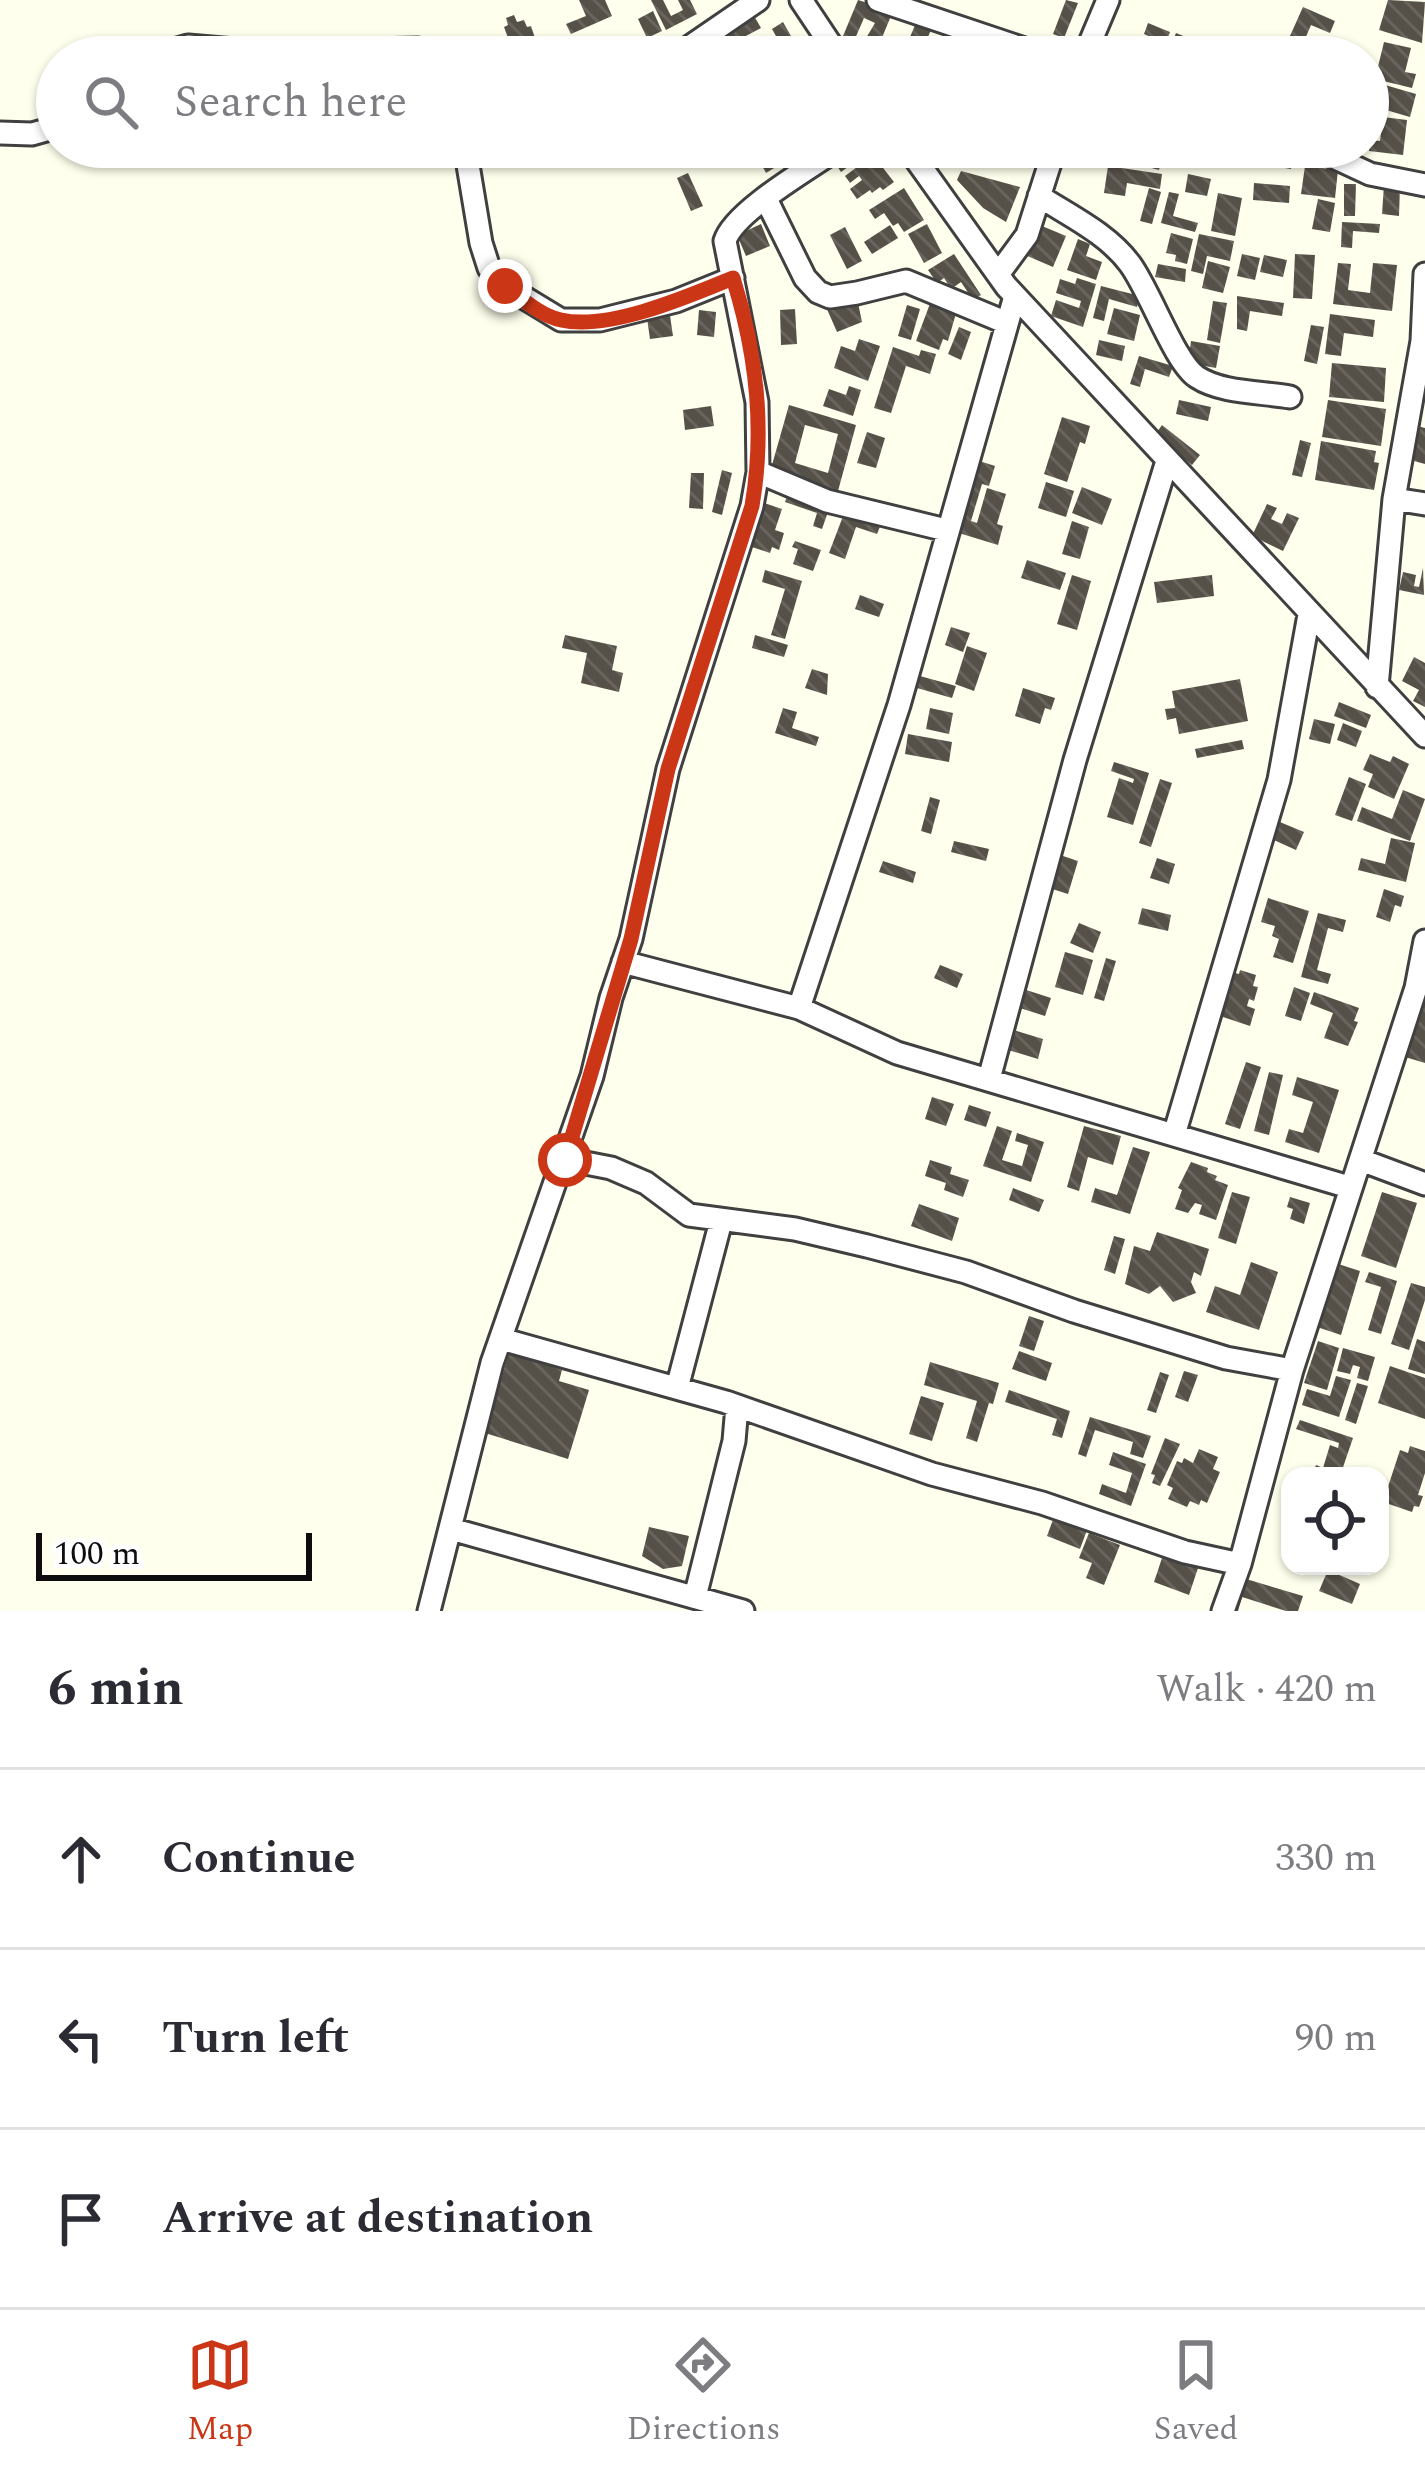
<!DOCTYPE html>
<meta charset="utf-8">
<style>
:root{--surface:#fff;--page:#f7f7f7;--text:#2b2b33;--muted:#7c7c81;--line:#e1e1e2;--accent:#cb3716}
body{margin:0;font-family:Spectral,serif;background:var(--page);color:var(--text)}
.controls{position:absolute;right:36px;bottom:36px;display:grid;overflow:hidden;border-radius:24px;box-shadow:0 3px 9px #0004}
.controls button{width:108px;height:108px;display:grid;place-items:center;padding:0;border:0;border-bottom:3px solid var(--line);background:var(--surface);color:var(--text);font:60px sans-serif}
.scale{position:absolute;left:36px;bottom:30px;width:276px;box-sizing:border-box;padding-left:12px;border:6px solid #0d0d0d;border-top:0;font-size:33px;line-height:42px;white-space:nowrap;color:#0d0d0d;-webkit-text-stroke:9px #fff;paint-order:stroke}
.stop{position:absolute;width:36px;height:36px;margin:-27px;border:9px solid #cb3716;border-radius:50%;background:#fff}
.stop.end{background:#cb3716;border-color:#fff;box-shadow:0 3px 12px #0008}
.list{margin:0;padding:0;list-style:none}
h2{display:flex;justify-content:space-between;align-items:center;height:156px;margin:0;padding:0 48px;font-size:51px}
h2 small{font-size:39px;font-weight:400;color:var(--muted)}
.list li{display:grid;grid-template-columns:78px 1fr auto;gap:36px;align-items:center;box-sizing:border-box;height:180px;padding:0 48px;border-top:3px solid var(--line)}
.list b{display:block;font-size:45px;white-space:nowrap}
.list em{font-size:39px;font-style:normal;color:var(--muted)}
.icon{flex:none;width:66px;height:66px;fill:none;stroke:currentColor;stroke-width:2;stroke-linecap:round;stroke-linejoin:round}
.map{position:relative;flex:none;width:1425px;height:1611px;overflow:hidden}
.search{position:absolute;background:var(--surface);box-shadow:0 3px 9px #0004;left:36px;right:36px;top:36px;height:132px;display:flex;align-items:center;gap:30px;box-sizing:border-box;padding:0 42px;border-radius:66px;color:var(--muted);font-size:45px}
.sheet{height:696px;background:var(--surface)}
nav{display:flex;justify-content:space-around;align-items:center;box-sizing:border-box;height:168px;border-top:3px solid var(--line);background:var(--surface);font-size:33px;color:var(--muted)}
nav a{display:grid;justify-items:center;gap:6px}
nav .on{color:var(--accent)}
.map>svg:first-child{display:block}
.building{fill:url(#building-back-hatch);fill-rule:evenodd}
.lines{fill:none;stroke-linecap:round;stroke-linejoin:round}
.street-casing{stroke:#404040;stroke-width:27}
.street{stroke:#fff;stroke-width:21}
.route{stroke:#cb3716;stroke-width:15}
</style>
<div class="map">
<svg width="1425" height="1611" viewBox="0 0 1425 1611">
<defs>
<pattern id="building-back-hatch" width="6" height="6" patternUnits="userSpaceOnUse" patternTransform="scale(3)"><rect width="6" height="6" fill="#565148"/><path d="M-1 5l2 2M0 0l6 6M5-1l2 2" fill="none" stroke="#69655e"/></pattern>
</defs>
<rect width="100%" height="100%" fill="#feffec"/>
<!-- building -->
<path class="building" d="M579 0H605L612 16 571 34 566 24 586 16Z
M651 0H663L671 16 683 10 678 0H690L697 14 666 30Z
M858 0 893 11 874 57 859 50 875 23 864 18 854 41 843 36Z
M1066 0 1078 3 1064 38 1053 34Z
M1388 0 1425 2 1422 43 1379 30Z
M1303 7 1335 21 1330 33 1311 25 1299 53 1285 47Z
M653 11 662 31 647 38 638 19Z
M753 14 761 28 725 47 718 33Z
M514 15 517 22 524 20 527 27 531 26 541 56 515 57 504 27 508 25 506 18Z
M918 18 933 25 920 56 905 49Z
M783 22 803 57H775L785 52 772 29Z
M1148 23 1170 32 1160 57H1145L1153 38 1144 34Z
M1176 33 1208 46 1204 57 1170 48Z
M1384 42 1411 48 1405 72 1416 74 1412 88 1375 79Z
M1385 85 1416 94 1410 117 1379 108Z
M1383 117 1407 120 1403 155 1369 151 1370 140 1380 141Z
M773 147H787L792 157 766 173 761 164 778 154Z
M836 147H862L867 153 841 172 835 163 843 157Z
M1141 147H1165L1159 170 1137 164Z
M1263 147 1294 148 1291 169 1261 164Z
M873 155 894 182 883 190 880 187 872 193 870 190 857 199 850 189 862 180 859 176 850 183 845 176Z
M1108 166 1162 174 1160 189 1127 183 1125 196 1104 193Z
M1305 166 1338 170 1335 198 1301 194Z
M961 171 1020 187 1006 222 983 208 957 180Z
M688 173 703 206 691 211 677 178Z
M1188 174 1211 179 1207 196 1185 192Z
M1254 183 1290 186 1289 203 1253 200Z
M1344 184H1356L1355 216H1344Z
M1384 185 1400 186 1399 216 1382 214Z
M904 188 924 220 904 232 898 223 893 226 884 213 875 219 869 210Z
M1149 188 1161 192 1152 224 1140 221Z
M1169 192 1179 194 1173 216 1198 223 1195 232 1161 223Z
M1218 193 1242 198 1235 236 1211 231Z
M1318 199 1335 203 1330 232 1312 229Z
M1342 222 1380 224 1379 233 1353 231 1352 248 1341 247Z
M761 224 770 246 746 256 737 235Z
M927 224 942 253 924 263 908 234Z
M890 225 898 238 872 254 864 242Z
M1042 226 1066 236 1053 267 1025 255Z
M845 227 862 261 847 269 830 235Z
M1171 233 1193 239 1187 264 1175 261 1176 255 1166 253Z
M1199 234 1234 241 1230 261 1207 256 1203 274 1191 271Z
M1078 239 1090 244 1086 256 1102 262 1096 280 1067 270Z
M954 254 981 295 973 300 961 282 951 289 944 278 937 283 928 270Z
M1242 254 1260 258 1255 280 1237 276Z
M1295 254 1315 255 1312 299 1293 298Z
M1264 255 1287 260 1283 277 1260 272Z
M1208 261 1230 267 1223 293 1202 288Z
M1338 263 1351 264 1348 290 1370 293 1373 263 1397 265 1392 311 1333 304Z
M1158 264 1186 269 1185 282 1155 277Z
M1077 278 1096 284 1083 327 1051 316 1056 300 1079 308 1081 301 1056 293 1060 279 1075 284Z
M1101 286 1140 296 1137 307 1109 299 1104 321 1093 318Z
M934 293 959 303 948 341 943 339 939 350 916 341Z
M658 295 668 302 673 336 650 339 644 297Z
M1237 296 1284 303 1282 316 1250 311 1247 331 1237 329Z
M857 298 862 322 837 332 823 300Z
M1213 301 1227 303 1220 343 1207 340Z
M907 305 920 309 911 340 898 336Z
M1114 308 1140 315 1134 341 1107 334Z
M795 309 797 344 781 345 780 310Z
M699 310 716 312 714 337 697 335Z
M1330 314 1375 320 1373 337 1344 333 1341 356 1325 354Z
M1311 325 1324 327 1317 364 1304 361Z
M959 327 971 332 961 360 948 354Z
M859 339 880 346 868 381 834 368 841 346 855 351Z
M1099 340 1125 346 1122 361 1096 355Z
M1191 341 1220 346 1216 368 1188 363Z
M893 347 919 356 921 350 936 354 930 374 906 366 891 413 874 408Z
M1139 356 1173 366 1169 377 1145 369 1140 387 1130 384Z
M1332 363 1386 368 1384 402 1329 397Z
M849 386 861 390 853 416 823 406 829 389 846 395Z
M1179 400 1211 407 1208 421 1176 414Z
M1328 400 1386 409 1381 446 1322 437Z
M789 405 856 425 838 491 770 472ZM805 425 838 434 828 473 795 463Z
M711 406 714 426 685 430 683 410Z
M1062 417 1090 426 1085 444 1080 442 1067 482 1044 474Z
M1409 424 1425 428V464L1414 461 1410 477 1396 474Z
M1162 425 1200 455 1192 465 1155 435Z
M867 432 885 438 876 468 857 463Z
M1300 440 1311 443 1302 477 1292 475Z
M1321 441 1376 451 1374 462 1379 463 1374 490 1315 480Z
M970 458 995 466 989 486 982 484 971 521 977 523 987 488 1006 494 997 524 1003 526 998 545 949 530Z
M722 470 732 473 722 515 712 512Z
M691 473H704L703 509 689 508Z
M1046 482 1074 491 1066 517 1038 508Z
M1082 487 1112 499 1102 525 1072 513Z
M789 491 830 506 822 529 813 526 817 513 785 502Z
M761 502 782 509 775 530 784 533 779 550 772 547 770 553 746 545Z
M1267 504 1277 508 1271 519 1282 524 1287 513 1299 518 1283 551 1252 536Z
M845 511 881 524 877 534 856 527 845 559 829 553Z
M1072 521 1089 527 1080 559 1062 554Z
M795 541 821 550 813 571 793 564 798 549 792 547Z
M1027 560 1066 573 1060 590 1021 578Z
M1423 568 1424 595 1399 590 1403 572 1416 575 1414 586 1419 587Z
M765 570 802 581 785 639 771 635 785 589 762 582Z
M1072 575 1091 581 1077 630 1057 624Z
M1212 575 1214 596 1157 603 1154 582Z
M860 595 884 604 879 617 855 609Z
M951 627 970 633 963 652 945 645Z
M565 635 617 646 612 670 623 673 619 692 581 683 587 653 562 648Z
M755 635 788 645 784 657 752 648Z
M967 646 987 653 974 691 955 684Z
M1414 657 1425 663V707L1413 701 1419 690 1402 681Z
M812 669 828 674 827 695 805 688Z
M920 676 956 686 952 698 917 688Z
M1240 679 1248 721 1179 734 1176 718 1167 720 1165 709 1175 708 1172 691Z
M1023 688 1055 698 1051 710 1045 708 1040 724 1015 716Z
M1339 702 1371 715 1366 728 1334 716Z
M783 708 797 712 792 728 819 737 816 746 775 733Z
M930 708 953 713 949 734 926 729Z
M1314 719 1335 724 1330 744 1309 739Z
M1343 723 1362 731 1356 747 1337 740Z
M908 734 952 742 949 762 905 754Z
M1242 740 1244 749 1197 758 1195 749Z
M1370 754 1390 762 1393 756 1409 764 1394 799 1368 787 1373 774 1363 770Z
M1114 762 1149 773 1133 825 1107 817 1119 778 1133 783 1134 779 1111 771Z
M1349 777 1366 784 1352 821 1335 815Z
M1160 779 1172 783 1151 847 1139 843Z
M1403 790 1425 799 1410 841 1357 821 1362 807 1392 819Z
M930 797 940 800 931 834 921 831Z
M1275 820 1304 832 1296 850 1267 837Z
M1391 838 1415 843 1406 882 1358 870 1361 858 1385 864Z
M954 841 989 849 986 861 951 852Z
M1057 854 1078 861 1068 894 1046 887Z
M1157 858 1175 864 1169 884 1150 878Z
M883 861 916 872 913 883 879 872Z
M1384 889 1404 896 1401 907 1395 905 1390 922 1376 917Z
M1268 898 1309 911 1293 963 1273 957 1279 939 1272 936 1275 926 1261 922Z
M1142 908 1171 915 1168 931 1138 924Z
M1318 913 1346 920 1343 932 1328 928 1317 970 1331 974 1328 984 1301 977Z
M1079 923 1101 932 1093 953 1070 943Z
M1065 952 1093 960 1083 995 1055 987Z
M1106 958 1116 961 1104 1001 1094 998Z
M940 965 963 974 957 988 934 978Z
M1240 970 1256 975 1253 986 1258 987 1254 1001 1249 999 1247 1006 1255 1009 1250 1026 1214 1014 1228 971 1239 974Z
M1294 987 1310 993 1301 1021 1285 1016Z
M1020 988 1051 998 1045 1016 1014 1006Z
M1314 992 1359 1008 1354 1021 1358 1022 1348 1046 1324 1038 1333 1013 1310 1004Z
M1424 992H1425V1063L1405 1057Z
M1007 1028 1043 1039 1038 1059 1002 1048Z
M1246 1062 1261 1067 1240 1129 1225 1124Z
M1269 1072 1283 1075 1269 1135 1254 1131Z
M1297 1077 1339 1090 1319 1153 1285 1142 1289 1129 1303 1133 1313 1102 1292 1095Z
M932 1097 954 1104 946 1126 925 1119Z
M969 1105 991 1112 986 1127 964 1120Z
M997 1126 1012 1131 1002 1160 1022 1166 1028 1145 1015 1141 1017 1133 1044 1142 1031 1182 983 1166Z
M1084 1126 1121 1136 1113 1165 1088 1157 1079 1191 1067 1187Z
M1133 1147 1150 1152 1130 1214 1091 1202 1095 1188 1117 1195Z
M930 1160 952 1167 950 1174 969 1180 963 1197 944 1190 946 1183 925 1176Z
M1191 1162 1208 1168 1207 1172 1217 1176 1215 1180 1228 1185 1216 1220 1199 1214 1202 1205 1195 1203 1188 1213 1175 1209 1182 1190 1178 1188Z
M1013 1188 1044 1200 1039 1212 1009 1200Z
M1232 1192 1250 1197 1236 1244 1218 1238Z
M1382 1192 1417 1203 1396 1268 1361 1256Z
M1290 1197 1310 1203 1304 1224 1290 1219 1293 1209 1287 1207Z
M919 1204 959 1218 952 1241 911 1226Z
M1157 1232 1209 1249 1201 1276 1194 1272 1191 1282 1196 1293 1173 1302 1160 1286 1149 1294 1125 1284 1134 1246 1150 1251Z
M1114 1236 1125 1239 1115 1274 1104 1270Z
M1251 1262 1278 1272 1259 1330 1206 1312 1215 1286 1240 1295Z
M1335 1263 1360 1271 1341 1335 1317 1327Z
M1369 1272 1397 1281 1381 1334 1368 1330 1381 1287 1365 1282Z
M1411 1283 1425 1287V1300L1409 1350 1391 1344Z
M1029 1316 1044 1321 1034 1351 1019 1346Z
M1417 1339 1425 1342V1374L1408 1369Z
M1318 1341 1339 1348 1327 1390 1304 1383Z
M1343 1348 1375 1357 1368 1381 1357 1378 1360 1367 1353 1365 1350 1374 1337 1371Z
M1019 1351 1052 1363 1046 1381 1012 1369Z
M509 1353 562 1370 559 1381 589 1390 568 1459 485 1433Z
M930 1362 999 1383 993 1404 989 1403 977 1442 966 1438 977 1401 924 1385Z
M1390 1366 1425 1378V1419L1378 1403Z
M1184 1371 1198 1375 1188 1402 1175 1397Z
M1160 1372 1169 1375 1156 1413 1147 1410Z
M1336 1376 1351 1380 1339 1417 1302 1405 1307 1389 1330 1396Z
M1357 1383 1368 1386 1356 1424 1345 1420Z
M1009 1390 1070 1411 1062 1438 1052 1435 1057 1419 1005 1402Z
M921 1396 944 1403 932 1441 909 1434Z
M1090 1417 1151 1436 1143 1458 1130 1454 1133 1442 1095 1430 1086 1457 1078 1454Z
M1300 1420 1353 1438 1340 1476H1312L1316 1465 1323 1468 1330 1445 1338 1448 1339 1443 1296 1429Z
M1165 1438 1180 1444 1160 1486 1152 1483 1155 1475 1151 1474Z
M1410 1446 1425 1451V1473L1418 1495 1423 1496 1419 1507 1414 1506 1412 1512 1383 1502 1400 1450 1408 1453Z
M1199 1449 1218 1457 1213 1469 1220 1472 1207 1503 1201 1500 1199 1505 1190 1501 1187 1507 1168 1499 1173 1488 1167 1485 1177 1461 1182 1463 1184 1458 1193 1463Z
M1113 1452 1146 1464 1131 1506 1099 1494 1102 1484 1126 1493 1132 1473 1109 1465Z
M1054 1517 1087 1530 1080 1549 1047 1536Z
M649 1527 689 1536 682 1566 663 1569 642 1556Z
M1089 1533 1120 1545 1104 1585 1086 1578 1092 1563 1079 1558Z
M1163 1555 1198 1568 1189 1595 1154 1582Z
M1328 1570 1360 1584 1352 1604 1319 1591Z
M1236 1576 1303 1596 1298 1611H1286L1242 1597 1238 1611H1226Z"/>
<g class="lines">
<!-- street casing -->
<g class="street-casing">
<path id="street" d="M801 0 839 57
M878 0 1048 57
M150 57 188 46 259 52 418 49 430 57
M675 57 758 0
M1084 57 1108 0
M0 133 32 134 57 127
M465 147 481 243 489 268 505 286 561 320H600L676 301 733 278
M907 147 1006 286 1425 736
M1312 147 1370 174 1425 185
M1039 196C1070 216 1108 234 1130 264 1150 291 1175 363 1197 377 1221 393 1262 392 1290 397
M766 199 805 278 818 292 830 297 857 293 906 281 1007 323
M999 273 1027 235 1055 147
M758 472 827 501 946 530
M1394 499 1425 504
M1377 687 1394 499 1422 341 1425 274
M623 962 799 1008 897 1053 1349 1187
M799 1008 899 705 1015 296
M989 1079 1075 760 1167 461
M1174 1135 1279 780 1309 615
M565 1159 611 1168 646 1183 689 1215 795 1229 867 1246 966 1272 1074 1311 1226 1358 1292 1370
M1361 1160 1425 1184
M501 1339 726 1402 932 1474 1042 1503 1185 1552 1240 1564
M677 1388 721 1221
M451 1529 743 1611
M695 1597 734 1441 737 1406
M429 1611 492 1363 592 1076 611 998 631 939 668 769 752 506 758 472 757 402 725 241C734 211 812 167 840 147
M1223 1611 1240 1564 1292 1370 1416 988 1425 941"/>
</g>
<!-- street -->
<use href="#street" class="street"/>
</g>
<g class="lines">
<!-- route -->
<path class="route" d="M505 286C521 298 541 316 561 320 609 331 689 296 733 278 756 351 765 430 752 506L668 769 631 939 565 1160"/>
</g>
</svg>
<div class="controls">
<button><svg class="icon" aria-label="locate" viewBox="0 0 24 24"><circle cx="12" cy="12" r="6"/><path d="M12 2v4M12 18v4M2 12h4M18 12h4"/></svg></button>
</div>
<div class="scale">100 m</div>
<div class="stop" style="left:565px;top:1160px"></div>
<div class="stop end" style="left:505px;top:286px"></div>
<div class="search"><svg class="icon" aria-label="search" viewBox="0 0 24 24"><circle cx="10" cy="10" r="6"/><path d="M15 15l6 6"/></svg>Search here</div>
</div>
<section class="sheet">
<h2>6 min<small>Walk · 420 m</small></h2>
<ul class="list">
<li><svg class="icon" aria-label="ahead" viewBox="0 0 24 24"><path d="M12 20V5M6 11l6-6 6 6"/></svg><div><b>Continue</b></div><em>330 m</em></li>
<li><svg class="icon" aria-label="left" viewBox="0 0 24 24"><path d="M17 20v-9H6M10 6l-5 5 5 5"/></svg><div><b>Turn left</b></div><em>90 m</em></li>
<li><svg class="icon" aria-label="arrive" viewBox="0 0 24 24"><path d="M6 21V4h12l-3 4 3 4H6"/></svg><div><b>Arrive at destination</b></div></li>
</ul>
</section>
<nav>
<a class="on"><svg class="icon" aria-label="map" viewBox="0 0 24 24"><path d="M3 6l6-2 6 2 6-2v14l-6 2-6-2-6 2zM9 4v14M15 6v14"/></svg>Map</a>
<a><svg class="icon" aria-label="directions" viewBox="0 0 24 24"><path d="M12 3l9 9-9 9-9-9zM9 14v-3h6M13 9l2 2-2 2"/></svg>Directions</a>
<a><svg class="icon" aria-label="saved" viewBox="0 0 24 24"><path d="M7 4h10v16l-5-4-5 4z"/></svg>Saved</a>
</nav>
